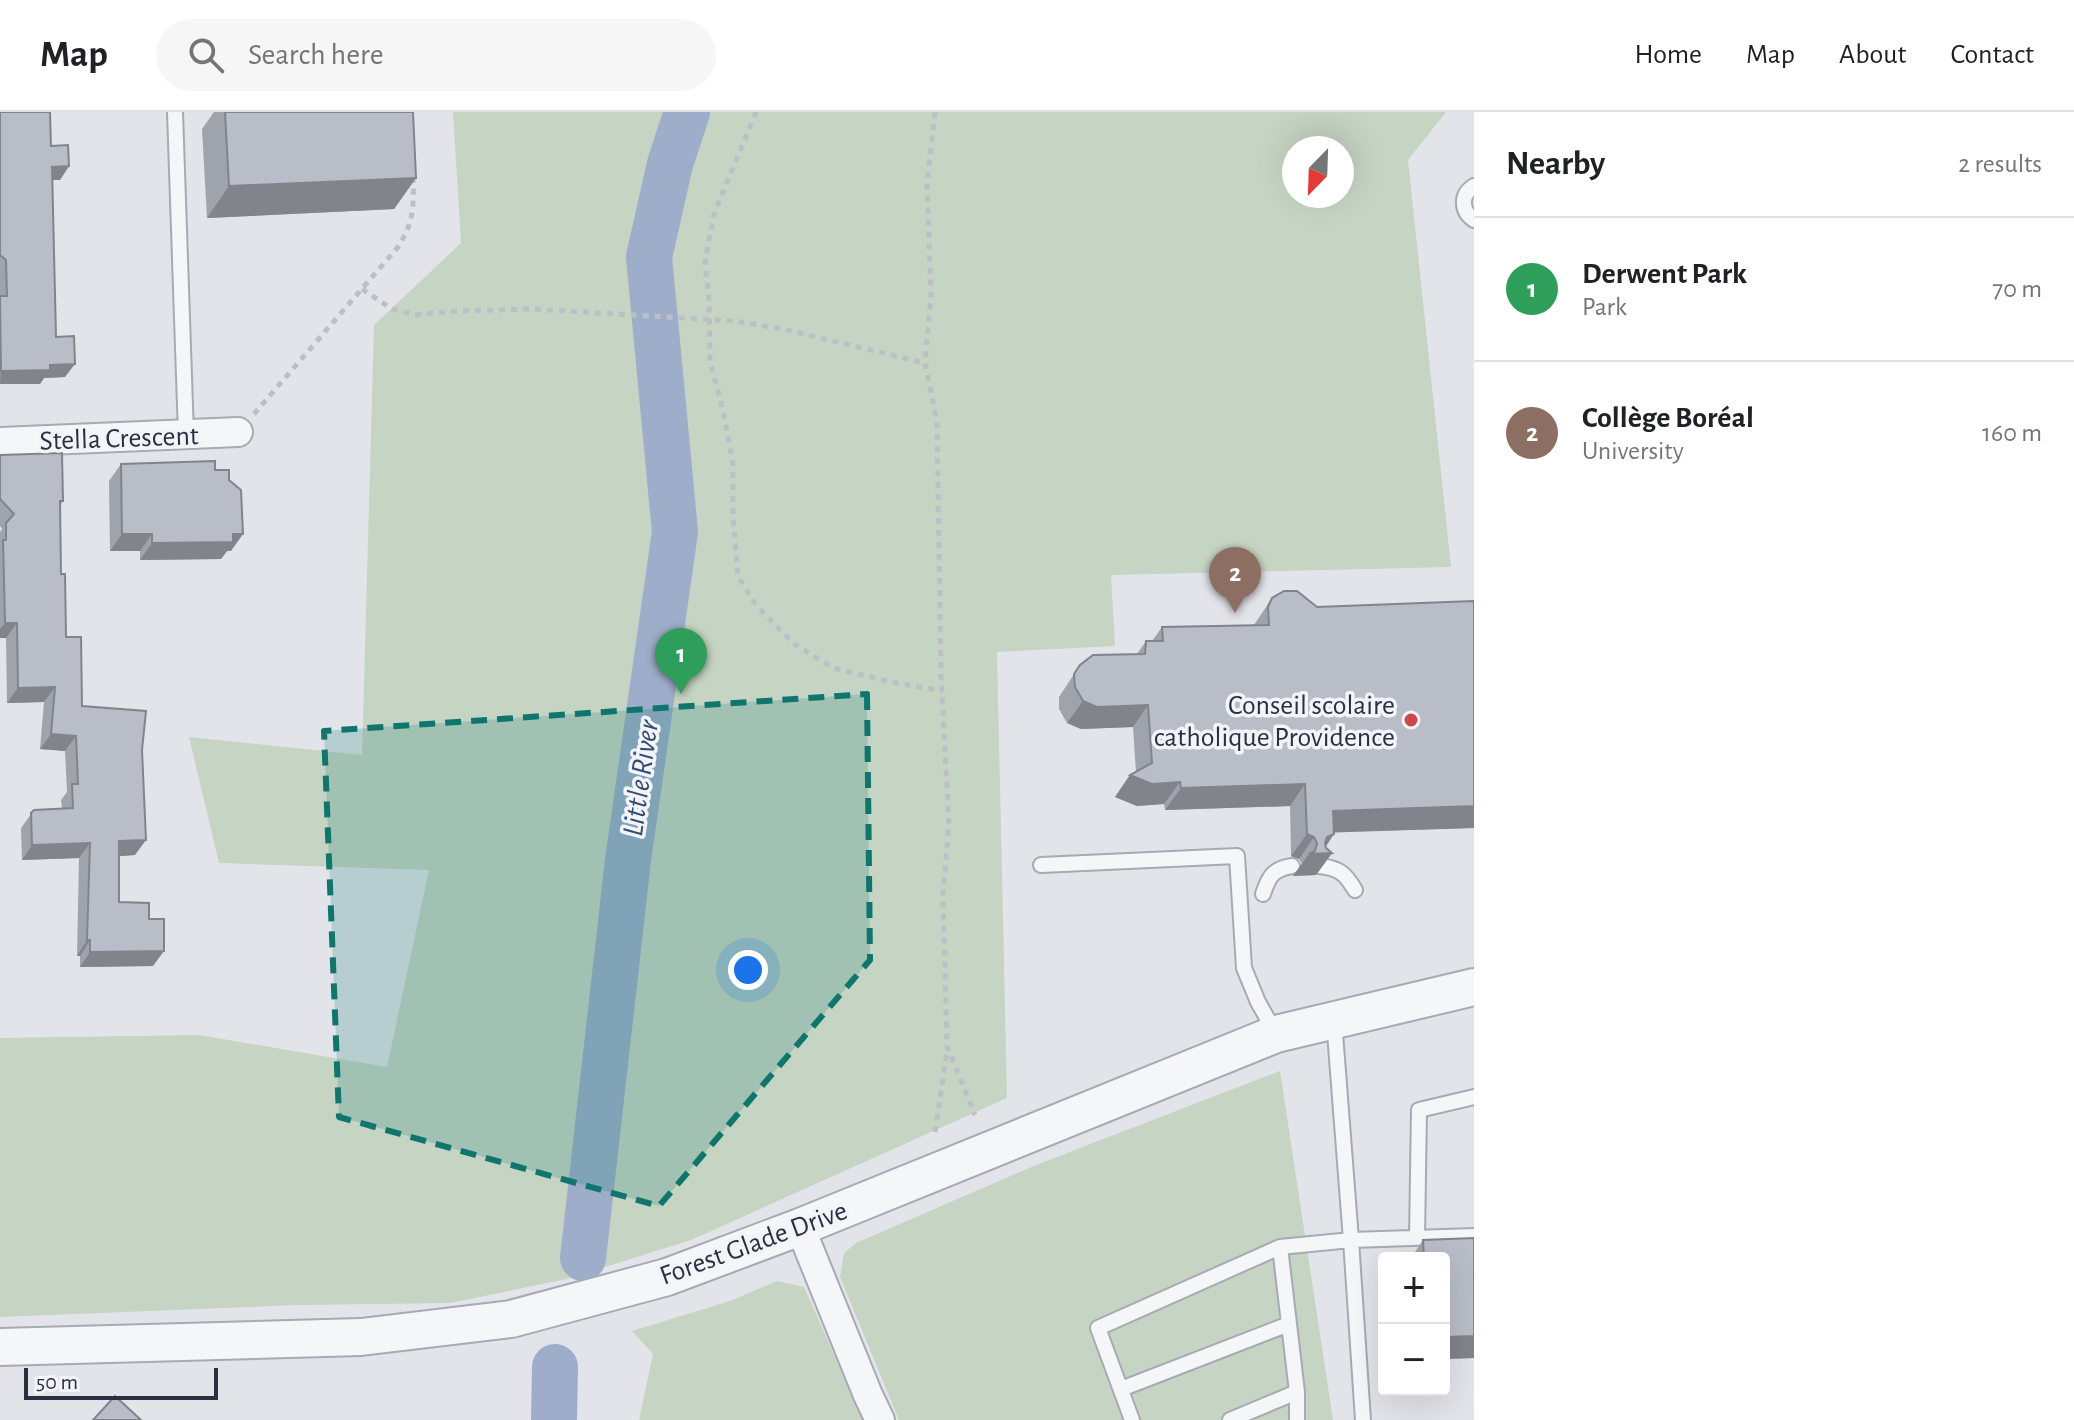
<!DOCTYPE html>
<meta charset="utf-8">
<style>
:root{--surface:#fff;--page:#f6f6f6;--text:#202124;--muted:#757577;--line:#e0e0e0;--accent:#1a73e8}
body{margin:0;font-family:"Alegreya Sans",sans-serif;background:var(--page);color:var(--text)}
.controls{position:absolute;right:24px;bottom:24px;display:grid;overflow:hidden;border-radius:8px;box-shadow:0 8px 32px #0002}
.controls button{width:72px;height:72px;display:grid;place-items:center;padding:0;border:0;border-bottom:2px solid var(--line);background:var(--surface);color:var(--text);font:40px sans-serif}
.compass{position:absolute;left:1282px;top:24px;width:72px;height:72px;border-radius:50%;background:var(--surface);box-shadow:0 8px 32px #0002;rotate:203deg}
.scale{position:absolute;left:24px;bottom:20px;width:194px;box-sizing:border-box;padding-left:8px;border:4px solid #2a3042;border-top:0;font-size:22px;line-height:28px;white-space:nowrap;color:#2a3042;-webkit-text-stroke:6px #f2f4f8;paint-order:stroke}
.you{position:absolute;left:748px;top:858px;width:28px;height:28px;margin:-20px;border:6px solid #fff;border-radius:50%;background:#1a73e8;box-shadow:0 0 0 12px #1a73e833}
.badge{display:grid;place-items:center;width:52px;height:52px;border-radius:50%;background:var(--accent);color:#fff;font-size:26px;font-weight:700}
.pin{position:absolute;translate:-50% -66px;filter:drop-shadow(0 2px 4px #0008)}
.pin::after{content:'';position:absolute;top:42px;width:28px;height:24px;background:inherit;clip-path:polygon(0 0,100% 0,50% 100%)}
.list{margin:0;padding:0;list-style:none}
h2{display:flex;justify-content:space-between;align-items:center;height:104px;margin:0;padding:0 32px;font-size:34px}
h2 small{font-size:26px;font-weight:400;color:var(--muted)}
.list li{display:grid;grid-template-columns:52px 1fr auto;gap:24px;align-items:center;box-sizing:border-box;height:144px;padding:0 32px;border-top:2px solid var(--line)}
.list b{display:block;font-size:30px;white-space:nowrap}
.list p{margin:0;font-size:26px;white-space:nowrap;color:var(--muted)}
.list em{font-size:26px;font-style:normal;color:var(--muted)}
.icon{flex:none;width:44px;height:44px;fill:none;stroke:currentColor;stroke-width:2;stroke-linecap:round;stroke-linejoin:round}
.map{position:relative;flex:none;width:1474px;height:1308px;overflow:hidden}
header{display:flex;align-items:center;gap:48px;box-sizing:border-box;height:112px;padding:0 40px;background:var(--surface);border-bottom:2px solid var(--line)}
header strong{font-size:38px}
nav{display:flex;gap:44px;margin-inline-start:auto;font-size:28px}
.search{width:560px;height:72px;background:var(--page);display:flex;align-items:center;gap:20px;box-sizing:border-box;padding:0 28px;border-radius:44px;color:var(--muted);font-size:30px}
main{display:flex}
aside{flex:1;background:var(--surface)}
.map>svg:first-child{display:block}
.green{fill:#c6d4c3;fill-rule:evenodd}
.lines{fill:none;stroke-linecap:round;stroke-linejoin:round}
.river{stroke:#9eaeca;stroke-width:46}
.service-casing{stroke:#a7aab4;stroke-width:18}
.minor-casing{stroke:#a7aab4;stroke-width:32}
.tertiary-casing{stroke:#a7aab4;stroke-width:40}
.path{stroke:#bcbfc5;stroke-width:5;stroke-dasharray:6 6;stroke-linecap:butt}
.service{stroke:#f5f6f8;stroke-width:14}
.minor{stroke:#f5f6f8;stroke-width:28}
.tertiary{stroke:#f5f6f8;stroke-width:36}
.wall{fill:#9fa3ab}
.shaded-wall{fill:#82848b}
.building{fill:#b9bdc7;stroke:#82848b;stroke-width:2}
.marked{fill:#0f766e;fill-opacity:0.2;stroke:#0f766e;stroke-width:6;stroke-dasharray:16 10;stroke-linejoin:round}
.poi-dot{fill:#cd494f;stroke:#f2f4f8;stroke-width:3}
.labels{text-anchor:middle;stroke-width:7;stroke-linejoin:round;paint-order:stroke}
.street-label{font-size:28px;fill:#2a3042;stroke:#f2f4f8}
.poi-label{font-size:28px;fill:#2a3042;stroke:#f2f4f8;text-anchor:end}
.water-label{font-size:30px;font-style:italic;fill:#344b76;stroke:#f2f4f8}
</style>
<header>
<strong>Map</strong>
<div class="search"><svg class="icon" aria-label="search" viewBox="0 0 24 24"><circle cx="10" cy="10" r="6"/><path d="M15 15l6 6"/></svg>Search here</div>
<nav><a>Home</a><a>Map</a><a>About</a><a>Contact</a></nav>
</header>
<main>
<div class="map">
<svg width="1474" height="1308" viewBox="0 0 1474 1308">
<rect width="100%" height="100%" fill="#e2e4ea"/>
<!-- green -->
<path class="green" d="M453 0H1446L1408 48 1451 455 1111 463 1115 534 997 540 1007 986 691 1128 567 1167 450 1191 297 1193 0 1205V926L199 923 387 955 429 758 219 751 189 625 362 643 374 213 461 131ZM1294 36H1342V84H1294Z
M1280 959 1333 1308H899L840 1165 844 1141 856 1131 1036 1053Z
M777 1169 804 1175 863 1308H639L653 1242 632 1219 730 1189Z"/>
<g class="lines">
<!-- river -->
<path class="river" d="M583 1146 628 748 675 420 649 145 670 52 687 0
M554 1308 555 1255"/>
<!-- service casing -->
<g class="service-casing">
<path id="service" d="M175 0 186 323
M1474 74C1460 83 1461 99 1474 108
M1041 753 1237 744 1244 856 1258 890 1276 922
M1319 754C1339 756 1345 761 1355 778
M1263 782C1269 764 1273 757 1292 754
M1334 908 1351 1128 1474 1124
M1417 1126 1419 998 1474 985
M1280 1135 1351 1128 1363 1308
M1121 1277 1289 1212
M1132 1308 1098 1216 1280 1135 1297 1280
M1230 1308 1297 1280V1308"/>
</g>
<!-- minor casing -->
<g class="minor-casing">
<path id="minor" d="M0 330 238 320
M800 1115 868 1283 880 1308"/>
</g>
<!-- tertiary casing -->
<g class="tertiary-casing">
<path id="tertiary" d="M0 1235 361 1225 511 1207 667 1165 800 1115 1276 922 1474 875"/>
</g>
<!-- path -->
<path class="path" d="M756 0 714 102 705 149 709 188 710 250 723 298 733 352V405L738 464 756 493 793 531 833 556 887 569 942 579
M935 0 927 71 931 184 925 251 937 310 941 563 949 712 943 780 947 934 975 1003
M362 177 392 197 415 203 457 199 532 197 735 209 783 217 925 251
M254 302 398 135C414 110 414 94 413 65
M935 1020 947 939"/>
<!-- service -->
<use href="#service" class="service"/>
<!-- minor -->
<use href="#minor" class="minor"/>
<!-- tertiary -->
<use href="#tertiary" class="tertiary"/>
</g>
<!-- wall -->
<path class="wall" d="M0 0 51 34 69 54 60 68H52L56 225 65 265 44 266 40 272H0Z
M214 0H413L416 66 394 97 207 106 202 17Z
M0 343 63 389 60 394 61 462 66 525 82 594 142 638 135 743 119 744V790L149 807 153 854 80 855V844H77L79 746 22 748 21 716 34 698 62 696 61 688 67 680 65 639 40 637 44 590 7 591 6 526H0V420L2 417 0 414Z
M121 352 215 358 231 439H227L221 447 140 448V439H110L109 369Z
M1272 486 1472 716 1334 720 1325 735 1332 741 1316 763 1293 764 1302 752 1299 747 1291 744 1290 694 1165 698 1164 692 1137 694 1115 685 1130 663 1136 660 1133 615 1081 617 1067 611 1059 597V585L1080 553 1137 542 1146 529H1152L1162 515 1254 513Z
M1474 1126V1246L1444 1247V1146H1411L1423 1128Z"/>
<!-- shaded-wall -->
<path class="shaded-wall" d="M69 54 60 68H43L52 55Z
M416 66 394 97 207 106 229 74Z
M75 252 65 265 44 266 40 272H0L1 259 50 253Z
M122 422H152L140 439H110Z
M243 422 231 439H227L221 447 140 448 152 431Z
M5 511H17L6 526H0V517Z
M55 575 44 590 7 591 18 576Z
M1083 589 1148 593 1133 615 1081 617 1067 611Z
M51 622 76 624 65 639 40 637Z
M1130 663 1180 670 1164 692 1137 694 1115 685Z
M1305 672 1290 694 1165 698 1181 676Z
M1474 694V716L1318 721 1333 699Z
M1307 722 1314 725 1299 747 1291 744Z
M1334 722 1321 742 1332 741 1316 763 1293 764 1309 742H1316L1327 725Z
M146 728 135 743 108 745 119 729Z
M90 731 79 746 22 748 32 733Z
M87 828H90L80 844H77Z
M164 839 153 854 80 855 90 840Z
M1474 1224V1246L1444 1247V1225Z"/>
<!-- building -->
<path class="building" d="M0 0H50L51 34 68 33 69 54 52 55 56 225 74 224 75 252 50 253V258L1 259 0 184H7L6 148 0 143Z
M225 0H413L416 66 229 74Z
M62 341 63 389H60L61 462H65L66 525H81L82 594 146 599 142 638 146 728 119 729V790L149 791V807H164V839L90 840V828H87L90 731 32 733 31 701 34 698 73 696 72 672H78L76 624 51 622 55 575 18 576 17 511H5L3 428H6V411L14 402 0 387V343Z
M215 349V358H229V368L241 378 243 422H233V430L152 431V422H122L121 352Z
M1284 479H1297L1317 495 1474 489V694L1333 699 1334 722 1327 725 1325 731 1326 736 1332 741 1309 742 1315 739 1317 731 1314 725 1307 722 1305 672 1181 676 1180 670 1152 672 1130 663 1152 651 1148 593 1097 595 1083 589 1075 575 1074 562 1080 553 1093 543 1145 542 1146 529H1163L1162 515 1269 513 1268 495 1272 486Z
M1474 1126V1224L1444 1225V1146H1424L1423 1128Z
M115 1284 141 1308H93Z"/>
<!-- marked area -->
<path class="marked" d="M867 582 870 848 659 1094 339 1005 324 619Z"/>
<!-- markers -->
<circle class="poi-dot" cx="1411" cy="608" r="8"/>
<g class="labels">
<!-- street labels -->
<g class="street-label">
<text transform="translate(119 325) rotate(-2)" y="10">Stella Crescent</text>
<text transform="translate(753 1130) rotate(-20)" y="10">Forest Glade Drive</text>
</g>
<!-- poi labels -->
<g class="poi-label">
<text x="1395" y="602">Conseil scolaire<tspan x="1395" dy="32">catholique Providence</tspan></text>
</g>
<!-- water labels -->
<g class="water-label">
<text transform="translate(640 666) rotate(-82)" y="10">Little River</text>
</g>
</g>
</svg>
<div class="controls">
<button>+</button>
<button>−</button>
</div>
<svg class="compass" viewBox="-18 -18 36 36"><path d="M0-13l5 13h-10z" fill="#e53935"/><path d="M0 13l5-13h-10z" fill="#757577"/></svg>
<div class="scale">50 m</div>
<div class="you"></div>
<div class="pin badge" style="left:681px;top:582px;background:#2e9e5b">1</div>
<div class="pin badge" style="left:1235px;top:501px;background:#8d6e63">2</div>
</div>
<aside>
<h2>Nearby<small>2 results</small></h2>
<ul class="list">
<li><span class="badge" style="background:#2e9e5b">1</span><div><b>Derwent Park</b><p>Park</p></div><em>70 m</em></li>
<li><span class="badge" style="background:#8d6e63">2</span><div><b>Collège Boréal</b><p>University</p></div><em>160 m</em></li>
</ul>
</aside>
</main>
